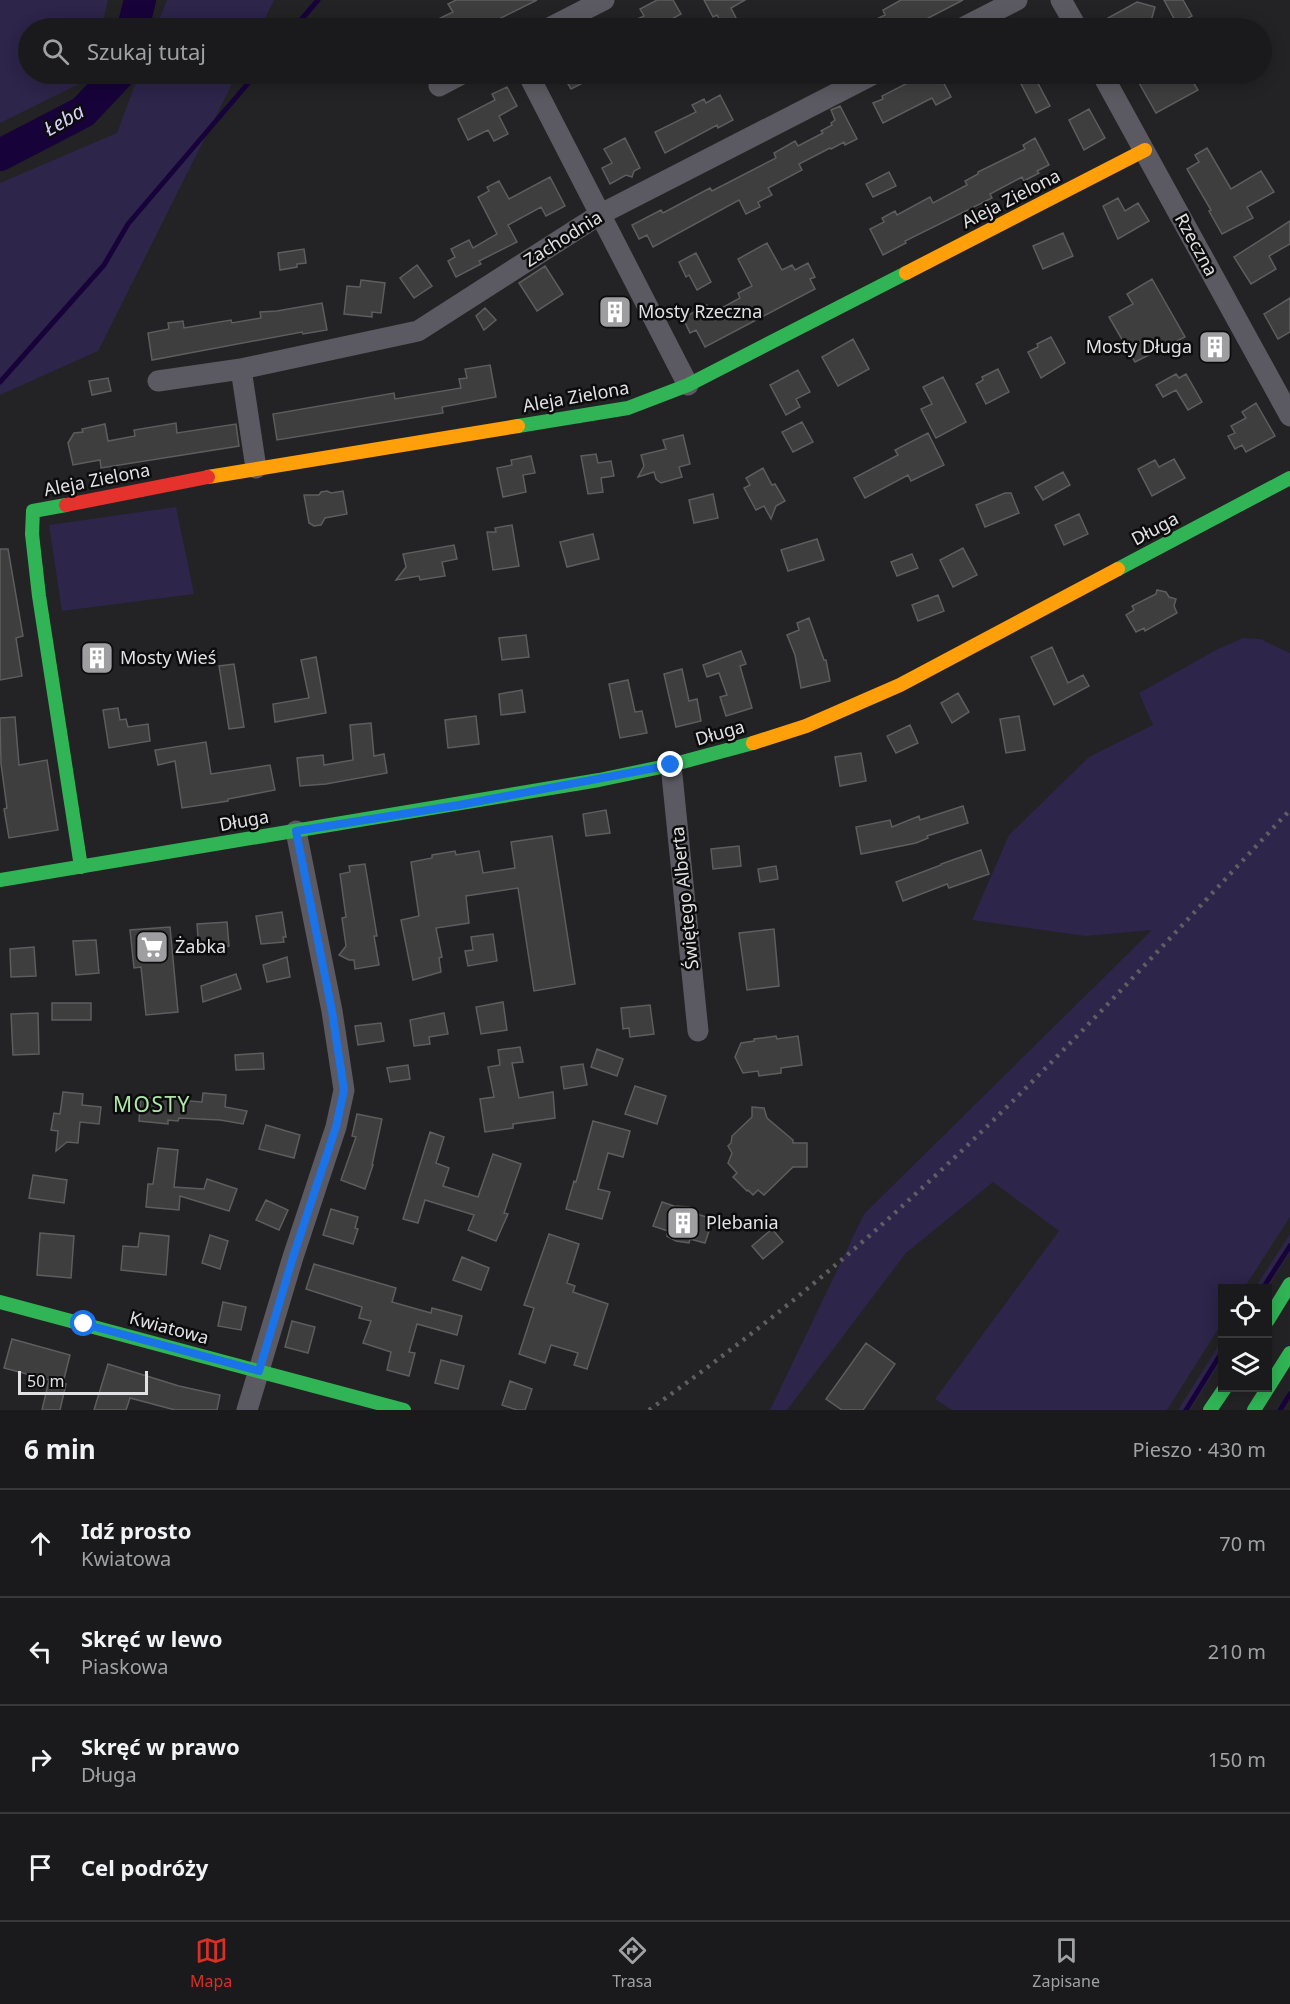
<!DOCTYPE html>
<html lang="pl">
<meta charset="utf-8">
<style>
:root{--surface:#1a1a1c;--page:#232325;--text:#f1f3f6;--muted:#9fa1a3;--line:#38383b;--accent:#d93025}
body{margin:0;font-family:"Noto Sans",sans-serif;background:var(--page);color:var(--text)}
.controls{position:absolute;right:18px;bottom:18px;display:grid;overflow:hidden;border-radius:0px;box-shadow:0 3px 15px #0003}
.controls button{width:54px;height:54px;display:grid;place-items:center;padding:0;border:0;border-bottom:2px solid var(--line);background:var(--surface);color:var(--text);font:30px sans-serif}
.scale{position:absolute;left:18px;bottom:15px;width:130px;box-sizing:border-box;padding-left:6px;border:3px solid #e1e1e4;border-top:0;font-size:16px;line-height:21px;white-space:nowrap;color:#e1e1e4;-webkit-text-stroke:4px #0c0c0d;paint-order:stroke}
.stop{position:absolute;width:18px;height:18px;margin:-14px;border:4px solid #1a73e8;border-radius:50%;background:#fff}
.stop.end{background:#1a73e8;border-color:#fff;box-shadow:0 2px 6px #0008}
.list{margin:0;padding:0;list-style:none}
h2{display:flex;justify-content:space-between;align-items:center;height:78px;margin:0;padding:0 24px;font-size:26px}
h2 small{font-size:20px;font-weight:400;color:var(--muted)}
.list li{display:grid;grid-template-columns:39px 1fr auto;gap:18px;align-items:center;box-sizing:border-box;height:108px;padding:0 24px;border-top:2px solid var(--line)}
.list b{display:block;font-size:22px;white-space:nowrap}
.list p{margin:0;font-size:20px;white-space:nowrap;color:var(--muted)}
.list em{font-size:20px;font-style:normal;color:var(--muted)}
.icon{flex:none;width:33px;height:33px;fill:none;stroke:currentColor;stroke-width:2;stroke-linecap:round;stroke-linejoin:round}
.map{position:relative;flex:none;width:1290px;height:1410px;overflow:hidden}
.search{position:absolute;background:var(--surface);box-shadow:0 3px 15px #0003;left:18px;right:18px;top:18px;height:66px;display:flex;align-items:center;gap:15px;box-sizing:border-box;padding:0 21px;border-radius:33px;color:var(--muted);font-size:22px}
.sheet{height:510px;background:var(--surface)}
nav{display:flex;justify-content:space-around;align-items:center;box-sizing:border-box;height:84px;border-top:2px solid var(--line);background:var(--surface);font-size:16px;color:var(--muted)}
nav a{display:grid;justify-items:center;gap:3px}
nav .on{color:var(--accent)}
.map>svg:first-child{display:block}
.green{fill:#2d254a}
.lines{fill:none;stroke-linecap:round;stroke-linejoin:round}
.stream{stroke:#17033a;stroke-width:5}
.river{stroke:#17033a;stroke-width:32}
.building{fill:#3e3e3f;stroke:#5d5d5e;stroke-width:1.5}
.street{stroke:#5b5a62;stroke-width:21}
.fast{stroke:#30b455;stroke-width:14}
.slow{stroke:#ff9f0a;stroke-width:14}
.jam{stroke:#e5322d;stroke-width:14}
.rail{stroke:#5f5e63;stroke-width:4.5;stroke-dasharray:3 6;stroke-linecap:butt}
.route{stroke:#1a73e8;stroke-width:8}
.labels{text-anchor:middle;stroke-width:5;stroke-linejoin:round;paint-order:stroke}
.street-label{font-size:18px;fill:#e1e1e4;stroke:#0c0c0d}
.poi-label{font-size:18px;fill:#e1e1e4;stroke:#0c0c0d;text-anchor:start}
.water-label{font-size:20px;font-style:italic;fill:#d7d1f9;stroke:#0c0c0d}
.quarter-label{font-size:21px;letter-spacing:1.5px;fill:#afe5a8;stroke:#0c0c0d}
</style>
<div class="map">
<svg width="1290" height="1410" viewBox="0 0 1290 1410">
<rect width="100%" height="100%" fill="#232325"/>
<!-- green -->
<path class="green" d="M0 0H108L101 28H28V74H90L89 79 0 123Z
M167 0H274L260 28H156Z
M139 74H237L98 351 0 395V183L117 133Z
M176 507 194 594 62 611 49 525Z
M1243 638 1260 639 1290 653V1217L1244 1288H1222V1323L1167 1410H952L935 1399 1059 1231 993 1182 906 1253 787 1410H770L864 1214 1152 930 1086 936 972 920 1009 835 1089 757 1153 725 1139 693 1218 649Z
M1290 1234V1252L1267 1288H1255Z
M1222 1340V1359L1190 1410H1178Z"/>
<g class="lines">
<!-- stream -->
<path class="stream" d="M294 28 318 0
M0 382 104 265 128 224 256 74
M1263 1288 1290 1246
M1186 1410 1222 1352
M1280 1410 1290 1394"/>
<!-- river -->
<path class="river" d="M133 28 140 0
M0 155 83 112 119 74"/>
</g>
<!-- building -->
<path class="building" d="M456 0H537L489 24 490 28H420L453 12 448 4Z
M657 0H673L681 14 666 22 667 25 659 28H618L644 16 640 9Z
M704 0H745L731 8 736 18 722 25 717 15 713 17Z
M901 0H963L909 28H859L885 15 883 10Z
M1164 0H1183L1192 16 1177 24Z
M1137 2 1155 7 1150 25 1144 28H1090Z
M562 74H600L571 89Z
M925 74H939L951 97 936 105 932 98 883 123 873 103 883 99 882 96Z
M1016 74H1033L1050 106 1036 113Z
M1134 74H1188L1198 90 1156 113Z
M507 87 517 106 499 116 508 134 494 141 488 130 468 140 458 119 495 100 492 94Z
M720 95 733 120 718 128 717 125 665 153 655 132 696 112 692 105 704 99 706 103Z
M840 106 857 139 845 145 844 142 831 149 830 148 799 164 802 170 768 188 772 195 758 202 760 207 746 214 739 200 653 247 647 235 639 239 632 225 661 210 663 213 710 188 712 191 776 158 774 153 795 141 798 146 823 133 821 131 832 125 831 123 835 120 831 110Z
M1089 109 1105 138 1084 150 1069 120Z
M625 138 640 168 634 171 632 177 626 175 610 184 602 168 612 163 604 149Z
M1035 138 1049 165 1037 171 1039 173 1024 181 1022 177 990 194 992 198 905 241 906 243 883 255 870 229 884 222 882 218 895 211 897 215 930 197 933 203 967 185 965 181 978 174V172L1025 149 1023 145Z
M1207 148 1231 189 1261 171 1274 192 1247 207 1253 218 1222 234 1209 211 1211 210 1187 169 1199 162 1195 155Z
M889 172 896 186 873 197 866 184Z
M550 177 565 206 546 216 541 207 508 225 517 242 479 261 481 264 456 277 448 261 455 257 451 249 469 240 473 248 497 234 478 197 489 191 487 187 499 181 509 199Z
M1118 198 1125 211 1138 203 1149 221 1118 239 1103 206Z
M1290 221V244L1269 256 1276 269 1251 284 1234 257Z
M1063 233 1073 256 1043 269 1033 246Z
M767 243 782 270 792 265 795 270 808 263 815 277 810 279 815 289 705 347 696 330 690 333 683 318 707 305 711 314 740 298 738 293 752 286 738 259Z
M304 249 306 263 297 264V267L280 270 278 253Z
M696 253 711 282 697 290 689 275 686 277 679 262Z
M417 265 432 286 414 298 400 278Z
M545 266 563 294 537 311 519 283Z
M1152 279 1185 337 1135 362 1109 317 1133 304 1127 294Z
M361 280 385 283 381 313 372 312V317L344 314 347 286 360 287Z
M1290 298V332L1278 339 1264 314Z
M618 302 625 314 613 321 605 309Z
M322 303 327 330 303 334 302 332 152 360 148 333 169 329 168 323 183 321 184 328 231 320 232 323 261 318 260 312 277 311Z
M485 308 496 320 484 330 476 316Z
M1051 337 1065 363 1041 378 1028 352 1038 347 1037 344Z
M1218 337 1225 350 1213 358 1206 344Z
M853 339 869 369 838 386 822 357Z
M490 365 496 397 442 407 443 413 277 440 273 414 394 393 395 399 461 388 459 379 467 378 465 369Z
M998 369 1009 392 986 404 976 384 983 380 982 377Z
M798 370 810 392 796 399 800 407 786 415 770 385Z
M1176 374 1179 378 1186 374 1202 402 1188 410 1176 390 1163 397 1156 385Z
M943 377 966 422 936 438 921 409 932 404 923 387Z
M108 378 111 391 92 395 89 381Z
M1256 403 1275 436 1246 452 1242 445 1235 449 1228 436 1235 433 1231 426 1246 418 1242 412Z
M802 422 813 442 793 452 782 432Z
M176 423 177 433 236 424 239 446 101 468 100 460 73 465 68 443 74 433 83 432 82 429 105 424 108 441 135 436 134 430Z
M928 433 944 465 911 481 908 475 865 498 854 478 898 455 895 450Z
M683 435 690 464 679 467 682 477 661 483 656 479 654 472 638 477 644 466 641 455 666 449 663 440Z
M596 454 598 463 611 461 614 476 601 478 603 492 588 494 581 456Z
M531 456 535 473 523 475 526 492 503 497 497 468 512 465 511 460Z
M1174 459 1185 478 1152 496 1138 469 1155 460 1159 467Z
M763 468 772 485 775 484 785 501 776 506 771 519 764 506 756 510 744 488 750 485 746 478Z
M1063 472 1070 485 1043 500 1035 487Z
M327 491 331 493 343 491 347 514 325 518 321 525 314 526 309 523 304 495H319L321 492Z
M1005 493H1011L1019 513 985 527 976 505Z
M713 494 718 518 694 523 689 500Z
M1079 514 1088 534 1064 545 1055 525Z
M512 525 519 566 493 570 487 532H496L495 528Z
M593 534 599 559 567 567 560 542Z
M817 539 824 560 788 571 781 550Z
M454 545 457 559 442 562 445 576 420 580 419 576 396 580 406 567 403 554Z
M963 548 977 575 953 587 940 560Z
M0 549H8L23 636 16 638 22 676 0 680Z
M912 554 918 568 897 576 891 562Z
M1157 590 1166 592 1169 597 1176 599 1174 606 1177 613 1145 631 1144 628 1136 632 1126 615 1134 610 1132 606 1156 594Z
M938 595 944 611 918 621 912 605Z
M809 618 824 660H826L830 681 801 688 795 655 787 635 799 630 797 623Z
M526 635 529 657 502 660 499 638Z
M1052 647 1068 683 1083 675 1089 686 1054 705 1031 657Z
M103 650 105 664 90 667 88 652Z
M741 651 746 664 740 666 752 708 726 716 720 697 727 695 719 673 707 677 703 665Z
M316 657 326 713 275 722 273 704 309 698 301 660Z
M234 664 244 727 229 729 219 666Z
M682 669 689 701 697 699 701 721 676 727 664 674Z
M628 680 635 712 642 711 647 733 620 738 609 684Z
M522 690 525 712 501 715 499 694Z
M958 693 969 712 952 723 941 703Z
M118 708 120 720 126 719 128 727 148 724 150 741 109 748 103 710Z
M476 716 479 744 448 748 445 720Z
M1019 716 1025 750 1006 753 1000 719Z
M15 717 19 765 47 760 58 830 9 838 4 809 7 808 1 764 0 718Z
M371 723 374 756 384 754 387 773 326 784 300 786 297 758 323 755 324 765 353 760 350 725Z
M910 725 918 743 896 753 887 736Z
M206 742 211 774 270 765 275 790 228 799V801L182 808 175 761 158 765 155 750Z
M861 753 866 781 840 786 835 757Z
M963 806 968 823 927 836 928 838 916 843 861 854 856 827 890 820 892 827 919 816 920 820Z
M606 810 610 833 586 836 583 814Z
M552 836 575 984 534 991 518 888 466 896 469 923 436 928 442 957 439 958 441 972 413 980 401 920 419 916 411 862 432 858V855L455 851 456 855 479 851 483 873 515 868 511 842Z
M739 846 741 866 713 869 711 849Z
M981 850 989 874 949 888 947 884 903 901 896 882 941 865V864Z
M365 864 377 936H374L379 965 355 969 354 960H349L339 955 346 946 342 918 346 917 340 874 350 872 349 866Z
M776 866 778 879 760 882 758 869Z
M282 912 286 937H283L284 942 261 944 256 916Z
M227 922 229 946 199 949 197 924Z
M170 927 178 1012 146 1015 141 967 134 968 130 930Z
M774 929 779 986 747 990 739 933Z
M493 934 497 961 468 966 465 951 473 950 471 937Z
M96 940 99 973 76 975 73 941Z
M34 947 36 976 11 977 10 949Z
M287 957 290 977 267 982 263 965Z
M236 974 241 989 203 1002 201 986Z
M503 1002 507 1030 481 1034 476 1007Z
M52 1003H91V1020H52Z
M650 1005 654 1034 630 1037 629 1028 623 1029 621 1008Z
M38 1013 39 1054 13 1055 11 1014Z
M444 1013 448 1034 429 1037 430 1044 414 1046 410 1020Z
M381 1023 384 1041 358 1045 355 1026Z
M776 1036 777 1039 798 1036 802 1065 781 1068V1073L759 1076 758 1071 743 1073 735 1057 741 1043 754 1041V1039Z
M520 1047 523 1062 512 1063 519 1098 553 1092 555 1118 513 1124V1128L485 1132 480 1099 494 1097 488 1067 500 1065 498 1050Z
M597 1049 623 1059 617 1076 591 1067Z
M263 1053 264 1069 236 1070 235 1055Z
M583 1064 587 1085 564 1089 561 1067Z
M408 1065 410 1079 390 1082 387 1068Z
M635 1086 666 1096 657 1124 625 1114Z
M63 1092 83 1094 82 1105 101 1107 99 1124 80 1122 78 1143 67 1142 56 1151 58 1131 51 1130 54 1113 60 1114Z
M203 1093 226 1095 225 1107 247 1111 243 1124 220 1120 179 1118 178 1121 168 1120V1124L139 1121 141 1097 202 1102Z
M752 1107 764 1108 767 1118 793 1140V1143H807V1167H793L764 1195 758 1190 753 1195 748 1190 747 1191 733 1177 737 1173 728 1163 732 1153 728 1146 731 1143 732 1136 752 1117Z
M357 1114 382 1119 372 1165H373L365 1189 341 1180 356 1137 352 1136Z
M593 1121 630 1131 623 1157 608 1153 598 1189 610 1192 602 1219 566 1209 574 1181 576 1182Z
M266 1125 300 1135 294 1158 259 1149Z
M430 1132 444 1137 436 1163 449 1168 443 1186 478 1197 493 1154 521 1164 504 1213 508 1214 496 1241 468 1230 474 1215 425 1200 418 1223 403 1219Z
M158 1148 178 1150 174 1187 204 1189 207 1179 237 1189 229 1211 180 1196 179 1210 146 1207 148 1184H153Z
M33 1175 67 1180 64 1203 29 1198Z
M266 1200 288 1210 279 1230 256 1220Z
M662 1202 674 1206 690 1207 700 1215 713 1219 705 1243 690 1239 689 1243 676 1241 667 1236 668 1231 653 1226Z
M331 1209 358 1217 355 1228 358 1229 353 1244 323 1235Z
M772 1229 783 1242 763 1259 752 1246Z
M40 1233 74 1236 71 1278 37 1275Z
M140 1233 169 1236 166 1275 121 1270 123 1246 138 1247Z
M549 1234 579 1244 567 1283 575 1286 573 1292 608 1304 587 1369 574 1365 578 1353 551 1345 545 1363 519 1354 534 1308 524 1305Z
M210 1235 228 1241 220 1269 202 1263Z
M462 1257 489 1268 481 1290 453 1280Z
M314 1264 396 1288 392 1302 431 1313 432 1308 462 1316 457 1335 417 1324 409 1352 415 1353 409 1376 387 1370 391 1352 363 1343 371 1321 359 1318 362 1307 306 1289Z
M223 1302 246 1307 241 1330 218 1326Z
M292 1321 315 1327 308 1353 285 1347Z
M12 1339 70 1355 63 1383 66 1384 60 1410H42L49 1380 4 1368Z
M866 1343 895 1364 863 1410H842L826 1399Z
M441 1360 464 1366 458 1389 435 1383Z
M108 1364 179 1386 220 1395 217 1410H175L130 1398 126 1410H94Z
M510 1381 532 1389 525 1410H517L502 1405Z"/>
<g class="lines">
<!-- street -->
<path class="street" d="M1061 0 1077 28
M549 28 604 0
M962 28 1017 0
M528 74 688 385
M1102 74 1290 416
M439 86 462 74
M241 369 256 468
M158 381 241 369 418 331 599 215 874 74
M671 765 698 1031
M247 1410 293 1257 336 1127 344 1090 332 1011 296 831"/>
<!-- fast -->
<path class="fast" d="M518 426 628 408 688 385 906 273
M66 505 33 511 32 534 39 596 81 867
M1118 569 1290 478
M0 880 599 780 671 765 753 743
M0 1302 404 1410
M1268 1320 1290 1284
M1210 1410 1225 1388
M1254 1410 1290 1353"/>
<!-- slow -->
<path class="slow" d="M906 273 1145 150
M208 477 518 426
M753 743 806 726 900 685 1118 569"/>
<!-- jam -->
<path class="jam" d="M66 505 208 477"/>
<!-- rail -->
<path class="rail" d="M649 1410C740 1345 828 1275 910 1199 1044 1077 1166 942 1290 810"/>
</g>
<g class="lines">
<!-- route -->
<path class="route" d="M84 1324 259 1371 293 1257 336 1127 344 1090 332 1011 296 831 459 805 671 765"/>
</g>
<!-- icons -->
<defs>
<g id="building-square" transform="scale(1.725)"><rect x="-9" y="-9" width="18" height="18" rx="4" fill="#9e9ea1" stroke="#0c0c0d"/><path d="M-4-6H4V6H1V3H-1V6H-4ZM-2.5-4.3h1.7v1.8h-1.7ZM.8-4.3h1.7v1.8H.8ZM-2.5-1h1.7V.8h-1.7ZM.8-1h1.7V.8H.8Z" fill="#fff"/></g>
<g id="supermarket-square" transform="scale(1.725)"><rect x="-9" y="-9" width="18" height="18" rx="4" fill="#9e9ea1" stroke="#0c0c0d"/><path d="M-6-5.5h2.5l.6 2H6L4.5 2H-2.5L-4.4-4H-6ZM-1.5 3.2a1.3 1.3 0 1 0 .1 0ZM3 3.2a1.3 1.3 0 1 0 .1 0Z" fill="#fff"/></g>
</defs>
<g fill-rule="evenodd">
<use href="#building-square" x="615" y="312"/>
<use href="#building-square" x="1215" y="347"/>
<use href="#building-square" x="97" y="658"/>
<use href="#supermarket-square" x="152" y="947"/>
<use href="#building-square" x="683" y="1223"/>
</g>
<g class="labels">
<!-- street labels -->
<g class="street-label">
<text transform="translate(1011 199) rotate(-27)" y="6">Aleja Zielona</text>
<text transform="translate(563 239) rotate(-32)" y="6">Zachodnia</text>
<text transform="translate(1196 245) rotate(61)" y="6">Rzeczna</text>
<text transform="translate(576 397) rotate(-10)" y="6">Aleja Zielona</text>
<text transform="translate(97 480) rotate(-11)" y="6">Aleja Zielona</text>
<text transform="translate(1155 529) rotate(-28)" y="6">Długa</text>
<text transform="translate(720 733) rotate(-16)" y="6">Długa</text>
<text transform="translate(244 821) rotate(-10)" y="6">Długa</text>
<text transform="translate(685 898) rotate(-96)" y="6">Świętego Alberta</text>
<text transform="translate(169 1328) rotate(15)" y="6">Kwiatowa</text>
</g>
<!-- poi labels -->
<g class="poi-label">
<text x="638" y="318">Mosty Rzeczna</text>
<text x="1192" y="353" text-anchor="end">Mosty Długa</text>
<text x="120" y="664">Mosty Wieś</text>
<text x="175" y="953">Żabka</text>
<text x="706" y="1229">Plebania</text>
</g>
<!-- water labels -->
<g class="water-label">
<text transform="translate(64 120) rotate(-30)" y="7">Łeba</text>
</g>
<!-- quarter labels -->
<g class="quarter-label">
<text x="152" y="1112">MOSTY</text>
</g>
</g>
</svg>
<div class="controls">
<button><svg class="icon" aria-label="locate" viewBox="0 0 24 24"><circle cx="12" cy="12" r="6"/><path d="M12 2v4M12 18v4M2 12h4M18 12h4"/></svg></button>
<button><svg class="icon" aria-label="layers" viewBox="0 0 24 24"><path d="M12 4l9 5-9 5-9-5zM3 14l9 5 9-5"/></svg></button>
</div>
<div class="scale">50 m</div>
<div class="stop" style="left:84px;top:1324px"></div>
<div class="stop end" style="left:671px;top:765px"></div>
<div class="search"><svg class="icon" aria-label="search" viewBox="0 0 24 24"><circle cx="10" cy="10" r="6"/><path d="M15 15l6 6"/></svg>Szukaj tutaj</div>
</div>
<section class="sheet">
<h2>6 min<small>Pieszo · 430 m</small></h2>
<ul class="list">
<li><svg class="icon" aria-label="ahead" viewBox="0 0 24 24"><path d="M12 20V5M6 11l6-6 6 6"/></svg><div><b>Idź prosto</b><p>Kwiatowa</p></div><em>70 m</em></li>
<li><svg class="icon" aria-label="left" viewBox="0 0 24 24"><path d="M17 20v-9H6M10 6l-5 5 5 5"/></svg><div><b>Skręć w lewo</b><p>Piaskowa</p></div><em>210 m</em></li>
<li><svg class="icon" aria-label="right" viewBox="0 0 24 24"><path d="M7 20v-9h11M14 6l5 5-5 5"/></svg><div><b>Skręć w prawo</b><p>Długa</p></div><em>150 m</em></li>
<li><svg class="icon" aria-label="arrive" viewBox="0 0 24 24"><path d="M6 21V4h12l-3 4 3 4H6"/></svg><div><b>Cel podróży</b></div></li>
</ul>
</section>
<nav>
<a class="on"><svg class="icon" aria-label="map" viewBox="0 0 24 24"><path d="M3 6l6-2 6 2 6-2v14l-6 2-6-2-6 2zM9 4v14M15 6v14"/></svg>Mapa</a>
<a><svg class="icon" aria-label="directions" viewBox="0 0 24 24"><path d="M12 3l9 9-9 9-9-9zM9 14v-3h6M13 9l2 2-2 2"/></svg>Trasa</a>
<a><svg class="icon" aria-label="saved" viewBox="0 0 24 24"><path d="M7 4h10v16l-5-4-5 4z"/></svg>Zapisane</a>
</nav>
